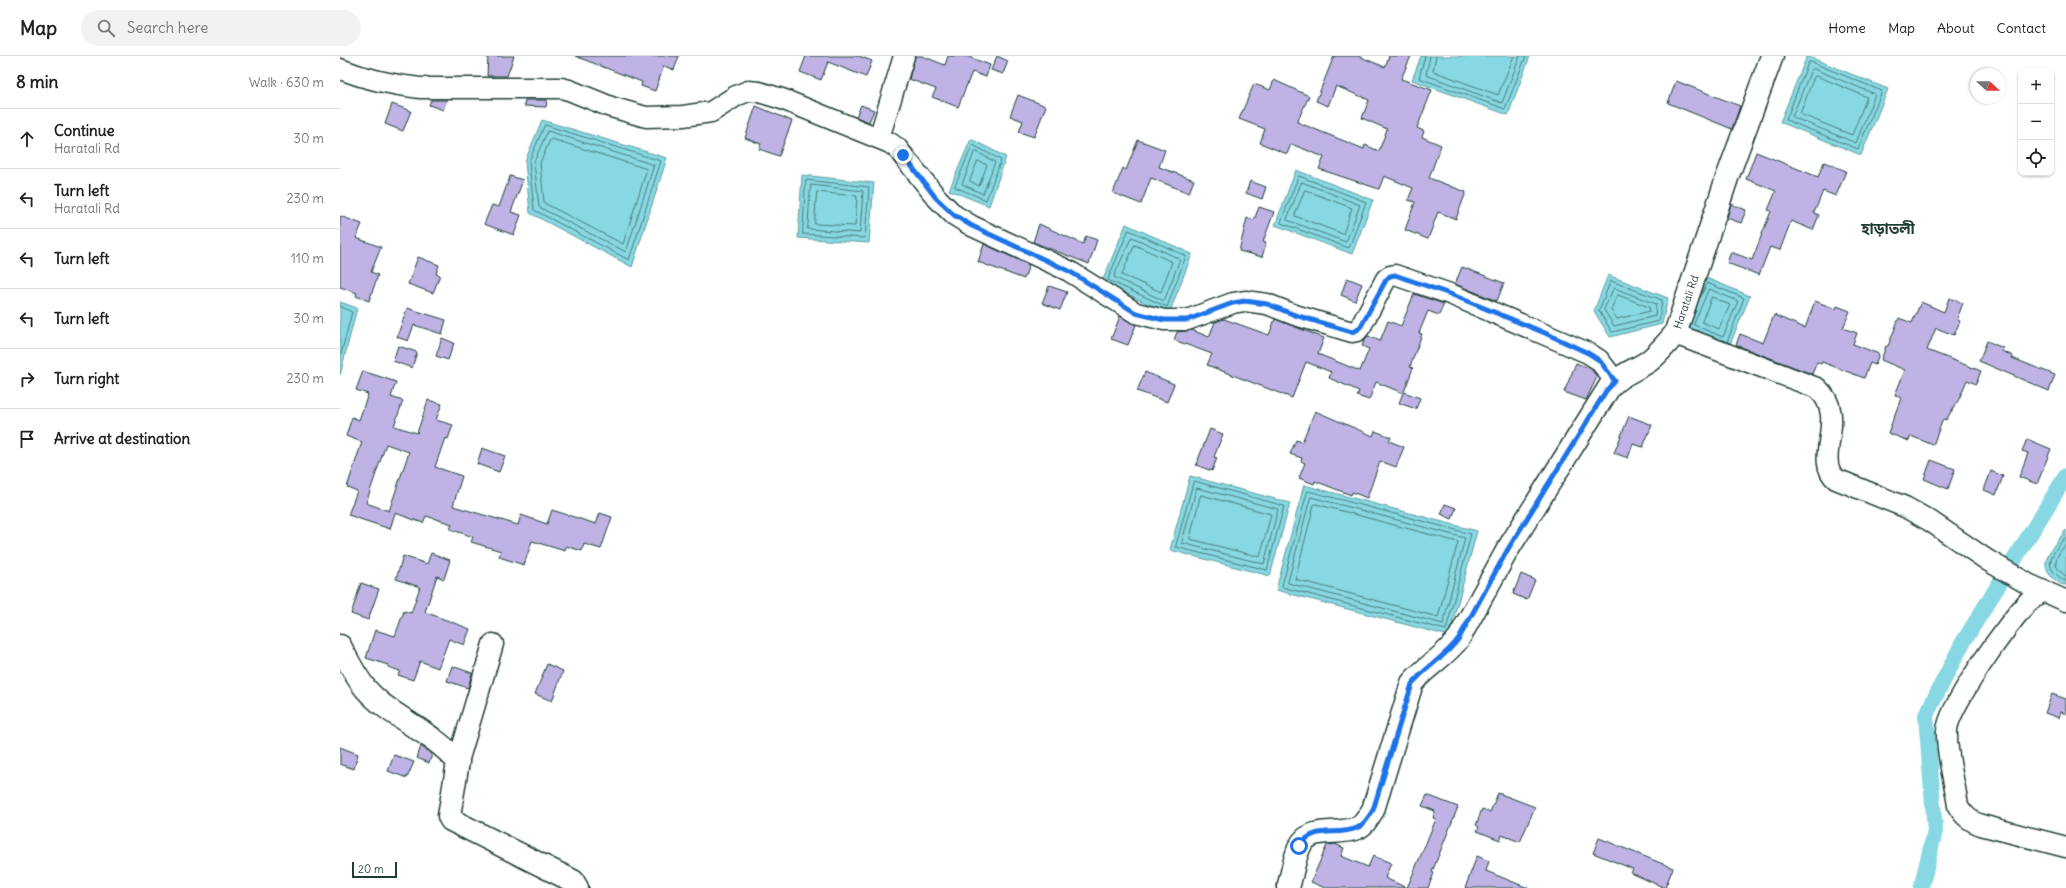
<!DOCTYPE html>
<meta charset="utf-8">
<style>
:root{--surface:#fff;--page:#f2f2f2;--text:#202124;--muted:#757577;--line:#e0e0e0}
body{margin:0;font-family:Delius,"Noto Sans Bengali",sans-serif;background:var(--page);color:var(--text)}
.controls{position:absolute;right:12px;top:12px;display:grid;overflow:hidden;border-radius:8px;box-shadow:0 1px 3px #0004}
.controls button{width:36px;height:36px;display:grid;place-items:center;padding:0;border:0;border-bottom:1px solid var(--line);background:var(--surface);color:var(--text);font:20px sans-serif}
.compass{position:absolute;left:1630px;top:12px;width:36px;height:36px;border-radius:50%;background:var(--surface);box-shadow:0 1px 3px #0004;rotate:111deg}
.scale{position:absolute;left:12px;bottom:10px;width:45px;box-sizing:border-box;padding-left:4px;border:2px solid #1f3d34;border-top:0;font-size:11px;line-height:14px;white-space:nowrap;color:#1f3d34;-webkit-text-stroke:3px #fff;paint-order:stroke}
.stop{position:absolute;width:12px;height:12px;margin:-9px;border:3px solid #1a73e8;border-radius:50%;background:#fff}
.stop.end{background:#1a73e8;border-color:#fff;box-shadow:0 1px 4px #0008}
.list{margin:0;padding:0;list-style:none}
h2{display:flex;justify-content:space-between;align-items:center;height:52px;margin:0;padding:0 16px;font-size:17px}
h2 small{font-size:13px;font-weight:400;color:var(--muted)}
.list li{display:grid;grid-template-columns:26px 1fr auto;gap:12px;align-items:center;box-sizing:border-box;height:60px;padding:0 16px;border-top:1px solid var(--line)}
.list b{display:block;font-size:15px;white-space:nowrap}
.list p{margin:0;font-size:13px;white-space:nowrap;color:var(--muted)}
.list em{font-size:13px;font-style:normal;color:var(--muted)}
.icon{flex:none;width:22px;height:22px;fill:none;stroke:currentColor;stroke-width:2;stroke-linecap:round;stroke-linejoin:round}
.map{position:relative;flex:none;width:1726px;height:832px;overflow:hidden}
header{display:flex;align-items:center;gap:24px;box-sizing:border-box;height:56px;padding:0 20px;background:var(--surface);border-bottom:1px solid var(--line)}
header strong{font-size:19px}
nav{display:flex;gap:22px;margin-inline-start:auto;font-size:14px}
.search{width:280px;height:36px;background:var(--page);display:flex;align-items:center;gap:10px;box-sizing:border-box;padding:0 14px;border-radius:22px;color:var(--muted);font-size:15px}
main{display:flex}
aside{flex:1;background:var(--surface)}
.map>svg:first-child{display:block}
.water{fill:#87d8e2;stroke:#5d9a9c}
.lines{fill:none;stroke-linecap:round;stroke-linejoin:round}
.shore{stroke:#497b7a;stroke-width:1}
.canal{stroke:#87d8e2;stroke-width:16}
.building{fill:#beb3e4;stroke:#1f3d34;fill-rule:evenodd}
.minor-casing{stroke:#1f3d34;stroke-width:23}
.major-casing{stroke:#1f3d34;stroke-width:25}
.minor{stroke:#fff;stroke-width:20}
.major{stroke:#fff;stroke-width:22}
.route{stroke:#1a73e8;stroke-width:5}
.labels{text-anchor:middle;stroke-width:3;stroke-linejoin:round;paint-order:stroke}
.street-label{font-size:11px;fill:#1f3d34;stroke:#fff}
.district-label{font-size:15px;font-weight:bold;fill:#1f3d34;stroke:#fff}
</style>
<header>
<strong>Map</strong>
<div class="search"><svg class="icon" aria-label="search" viewBox="0 0 24 24"><circle cx="10" cy="10" r="6"/><path d="M15 15l6 6"/></svg>Search here</div>
<nav><a>Home</a><a>Map</a><a>About</a><a>Contact</a></nav>
</header>
<main>
<aside>
<h2>8 min<small>Walk · 630 m</small></h2>
<ul class="list">
<li><svg class="icon" aria-label="ahead" viewBox="0 0 24 24"><path d="M12 20V5M6 11l6-6 6 6"/></svg><div><b>Continue</b><p>Haratali Rd</p></div><em>30 m</em></li>
<li><svg class="icon" aria-label="left" viewBox="0 0 24 24"><path d="M17 20v-9H6M10 6l-5 5 5 5"/></svg><div><b>Turn left</b><p>Haratali Rd</p></div><em>230 m</em></li>
<li><svg class="icon" aria-label="left" viewBox="0 0 24 24"><path d="M17 20v-9H6M10 6l-5 5 5 5"/></svg><div><b>Turn left</b></div><em>110 m</em></li>
<li><svg class="icon" aria-label="left" viewBox="0 0 24 24"><path d="M17 20v-9H6M10 6l-5 5 5 5"/></svg><div><b>Turn left</b></div><em>30 m</em></li>
<li><svg class="icon" aria-label="right" viewBox="0 0 24 24"><path d="M7 20v-9h11M14 6l5 5-5 5"/></svg><div><b>Turn right</b></div><em>230 m</em></li>
<li><svg class="icon" aria-label="arrive" viewBox="0 0 24 24"><path d="M6 21V4h12l-3 4 3 4H6"/></svg><div><b>Arrive at destination</b></div></li>
</ul>
</aside>
<div class="map">
<svg width="1726" height="832" viewBox="0 0 1726 832">
<rect width="100%" height="100%" fill="#fff"/>
<filter id="ink" filterUnits="userSpaceOnUse"><feTurbulence type="fractalNoise" baseFrequency=".025" numOctaves="2"/><feDisplacementMap in="SourceGraphic" scale="8" xChannelSelector="R" yChannelSelector="G"/><feConvolveMatrix kernelMatrix="1 2 1 2 8 2 1 2 1" color-interpolation-filters="sRGB"/></filter>
<g filter="url(#ink)">
<!-- water -->
<path class="water" d="M1081 0H1190L1168 59 1072 24Z
M1467 0 1548 33 1521 99 1440 66Z
M202 64 327 102 292 211 190 157 185 105Z
M631 83 666 101 649 150 609 134Z
M956 114 1033 144 1012 198 935 169Z
M462 119 534 127 529 187 458 182Z
M786 168 852 198 829 258 762 226Z
M1268 219 1328 242 1322 268 1270 281 1254 255Z
M1364 221 1410 240 1388 293 1342 275Z
M0 246 17 252 0 319Z
M850 420 950 447 930 520 830 494Z
M964 429 1137 475 1109 580 936 534Z
M1726 474V529C1720 529 1717 525 1713 522 1695 507 1716 487 1726 474Z"/>
<g class="lines">
<!-- shore -->
<path class="shore" d="M1085 0 1079 22 1165 53 1186 0
M1090 0 1086 19 1162 47 1180 0
M1096 0 1093 15 1158 39 1174 0
M1471 6 1542 35 1518 93 1446 64 1468 7Z
M1474 13 1535 38 1516 87 1452 61 1471 14Z
M1477 20 1527 41 1512 79 1460 58 1474 21Z
M205 69 321 105 289 204 194 154 189 106Z
M208 75 314 109 286 196 199 151 194 106Z
M212 83 307 113 283 188 204 147 200 107 210 84Z
M633 89 661 104 646 144 615 131Z
M637 96 655 106 643 138 622 128 634 97Z
M638 105 647 109 639 130 630 125Z
M959 120 1026 146 1009 192 941 167Z
M466 124 529 131 525 182 463 178Z
M962 126 1020 149 1006 186 947 164Z
M471 129 523 135 520 177 468 173Z
M965 134 1012 152 1003 178 955 160Z
M477 136 517 140 515 170 475 168Z
M789 174 846 200 827 251 768 224Z
M792 181 840 203 824 245 774 221Z
M795 189 832 206 821 236 782 219Z
M1271 225 1322 244 1319 265 1272 276 1259 255Z
M1274 232 1316 248 1315 260 1274 270 1264 254Z
M1369 233 1398 245 1383 281 1354 269Z
M1278 239 1309 251 1310 255 1277 263 1271 254Z
M1372 241 1390 249 1379 273 1362 266Z
M1360 242 1367 227 1404 242 1387 286
M0 250 12 256 0 302
M854 425 944 450 927 514 836 491Z
M857 432 938 453 924 508 842 487Z
M968 435 1131 478 1106 574 942 531Z
M861 439 931 458 920 501 850 483Z
M971 441 1125 482 1103 568 948 527Z
M976 448 1118 486 1098 561 955 523 974 449Z
M1726 480C1718 490 1702 507 1716 518 1719 521 1722 524 1726 525
M1726 488C1715 502 1710 509 1726 520"/>
<!-- canal -->
<path class="canal" d="M1581 832 1595 775 1586 659 1622 588 1726 420"/>
</g>
<!-- building -->
<path class="building" d="M148 0H174L167 20H147Z
M235 0H339L334 14 324 10 315 35 301 30 302 26Z
M466 0H519L532 5 526 21 488 6 481 24 460 16Z
M575 0H582L605 9 608 0H626L650 9 646 21 632 16 618 51 592 41 596 33 569 23Z
M657 0 668 5 663 18 651 14Z
M994 0H1018L1045 11 1049 0H1071L1061 23 1092 34 1077 72 1084 75 1082 81 1101 89 1089 122 1126 136 1116 163 1098 156 1088 183 1065 174 1075 146 1068 144 1073 132 1044 120 1039 133 979 113 984 101 951 88 947 98 920 87 925 73 899 63 914 28 930 34 934 24 969 40 957 66 1024 93 1025 89 1039 95 1047 73 1022 62 1029 44 996 30 988 50 976 45Z
M1336 25 1400 50 1392 73 1328 47Z
M678 39 706 50 694 81 679 76 683 65 670 60Z
M91 44H107L103 54 89 49Z
M185 44H207L206 51 184 50Z
M52 48 71 55 63 75 45 68Z
M521 49 534 54 529 66 516 61Z
M416 50 452 65 439 100 419 93 421 88 405 82Z
M798 84 825 94 819 111 854 124 849 137 811 122 801 148 773 137 783 112 786 114Z
M1416 96 1478 121 1484 106 1506 115 1496 140 1483 135 1474 157 1479 159 1473 174 1451 165 1440 194 1430 191 1419 219 1387 207 1391 196 1412 204 1431 155 1428 154 1436 135 1406 123Z
M170 120 183 124 171 156 181 159 174 179 144 168 152 149 159 151Z
M910 125 926 131 922 143 906 137Z
M1391 148 1406 154 1401 167 1387 162Z
M919 151 934 156 923 186 926 187 922 201 899 195 907 162 914 164Z
M0 160 22 168 16 182 41 191 31 216 38 219 29 245 16 240 17 237 0 231Z
M699 168 743 188 746 180 757 184 749 208 693 186Z
M644 188 689 209 684 223 638 206Z
M78 201 99 209 96 218 100 219 93 237 68 228Z
M1122 211 1164 227 1157 245 1115 228Z
M1007 222 1022 228 1015 245 1001 239Z
M709 230 727 236 720 254 702 247Z
M1074 238 1104 248 1099 259 1088 255 1079 277 1082 278 1070 311 1073 312 1064 336 1080 342 1076 353 1059 347 1063 337 1036 326 1029 344 1017 340 1019 335 989 322 991 316 966 306 952 342 867 309 872 298 834 284 837 276 852 274 869 281 875 266 884 263 929 279 935 263 984 282 978 298 1020 315 1029 293 1022 290 1025 283 1028 280 1040 285 1048 265 1061 270Z
M1609 242 1623 247 1617 263 1620 265 1614 279 1596 272 1587 294 1641 315 1636 328 1627 324 1619 343 1606 364 1603 363 1593 389 1571 380 1569 385 1548 377 1561 342 1555 339 1565 314 1541 304 1546 290H1548L1559 262 1572 267 1581 246 1604 256Z
M1475 245 1496 253 1497 250 1510 255 1503 272 1517 277 1513 288 1539 298 1535 309 1530 307 1524 322 1482 306 1481 308 1477 306 1472 318 1396 289 1400 278 1423 287 1434 259 1465 272Z
M67 252 106 264 102 278 74 269 68 285 57 281Z
M780 260 796 269 788 289 771 283Z
M102 282 114 287 108 304 96 300Z
M1647 285 1663 292 1662 295 1673 300 1672 302 1715 319 1709 335 1639 305Z
M58 290 77 296 72 312 53 305Z
M1236 307 1251 313 1257 321 1246 344 1224 336Z
M23 315 56 326 51 341 63 345 54 370 77 377 88 344 102 348 96 364 113 369 108 383 105 382 95 411 122 420 113 450 178 469 181 459 207 468 212 454 256 468 260 457 272 461 261 493 244 488 242 495 226 490 225 495 192 485 184 509 159 501 161 495 131 486 133 481 110 473 112 468 86 460 83 467 55 457 50 473 8 459 17 435 7 431 22 386 6 380 12 361 19 364 28 338 16 334ZM46 388 69 396 49 455 26 447Z
M805 316 834 328 827 346 797 335Z
M975 355 1033 380 1035 375 1051 381 1049 385 1064 391 1056 411 1040 405 1027 442 1012 436 1011 439 975 425 974 428 959 422 965 407 961 405 962 402 950 398 956 384 962 386Z
M1289 360 1312 369 1303 391 1293 388 1288 402 1274 397Z
M870 373 883 378 874 401 877 402 872 415 856 409Z
M1687 383 1711 393 1697 428 1679 421 1688 397 1682 395Z
M142 392 165 400 159 416 137 408Z
M1591 404 1615 413 1608 433 1584 423Z
M1651 415 1663 420 1656 439 1644 434Z
M1105 448 1116 452 1112 463 1101 458Z
M91 497 110 504 104 523 97 520 85 556 130 573 124 589 109 583 98 612 80 605 73 624 58 619 60 615 48 611V609L26 602 35 574 55 580 64 555 71 557 80 531 56 523 63 500 87 508Z
M1181 518 1195 524 1187 544 1173 538Z
M21 527 39 533 28 564 11 558Z
M207 608 223 615 212 645 195 638Z
M112 610 132 617 128 632 107 625Z
M1712 638 1726 643V658L1721 656 1719 662 1705 657Z
M81 690 92 699 89 707 77 702Z
M0 691 18 698 14 713 0 708Z
M54 699 74 706 67 722 48 715Z
M1158 737 1195 751 1180 786 1162 779 1160 784 1137 775 1139 771 1136 769 1142 753 1150 756Z
M1087 739 1118 751 1092 816 1094 817 1088 832H985L971 826 987 789 995 788 1004 792 1001 800 1028 811 1033 800 1051 807 1045 822 1067 832 1096 763 1093 762 1095 755 1082 750Z
M1259 782 1333 812 1325 832 1291 817 1293 813 1253 797Z
M1137 800 1149 805 1146 815 1188 832H1125Z"/>
<g class="lines">
<!-- minor casing -->
<g class="minor-casing">
<path id="minor" d="M0 13C26 23 52 29 80 32H221L229 34 271 51 306 61 343 60 371 56 396 40 408 35 419 36 442 43 550 87 557 92 597 142 614 159 632 170 729 215 796 257 824 264H847L893 247 905 245 927 248 955 259 1012 276 1017 275 1021 270 1046 223 1050 220 1055 219 1110 238 1248 297 1259 304 1275 325
M539 82 564 0
M1335 278 1477 332C1510 361 1472 402 1496 423L1565 451 1590 465 1647 504 1688 528 1726 545
M1703 535C1698 539 1692 542 1688 546 1670 564 1607 652 1607 675 1606 699 1615 726 1618 750 1624 760 1630 765 1641 769L1726 791
M118 706 153 588"/>
</g>
<!-- major casing -->
<g class="major-casing">
<path id="major" d="M0 590C8 605 15 620 26 633 51 662 91 674 118 706L109 760 111 764 233 825 237 832
M948 832C952 819 954 802 960 790 971 769 998 780 1017 772 1025 769 1028 761 1033 754L1072 627C1086 610 1106 600 1119 582L1168 493 1270 330C1281 318 1296 314 1309 305 1319 297 1327 287 1335 278L1387 122 1432 0"/>
</g>
<!-- minor -->
<use href="#minor" class="minor"/>
<!-- major -->
<use href="#major" class="major"/>
</g>
</g>
<g class="lines" filter="url(#ink)">
<!-- route -->
<path class="route" d="M563 99 596 142 614 159 632 170 729 215 796 257 824 264H847L893 247 905 245 927 248 955 259 1012 276 1017 274 1021 270 1046 224 1050 220 1055 219 1110 238 1205 277 1248 297 1259 304 1275 325 1266 335 1168 493 1119 582C1106 601 1086 610 1072 628L1033 754C1029 761 1024 769 1017 772 995 781 976 768 959 790"/>
</g>
<g class="labels">
<!-- street labels -->
<g class="street-label">
<text transform="translate(1346 246) rotate(-71)" y="4">Haratali Rd</text>
</g>
<!-- district labels -->
<g class="district-label">
<text x="1548" y="178">হাড়াতলী</text>
</g>
</g>
</svg>
<div class="controls">
<button>+</button>
<button>−</button>
<button><svg class="icon" aria-label="locate" viewBox="0 0 24 24"><circle cx="12" cy="12" r="6"/><path d="M12 2v4M12 18v4M2 12h4M18 12h4"/></svg></button>
</div>
<svg class="compass" viewBox="-18 -18 36 36"><path d="M0-13l5 13h-10z" fill="#e53935"/><path d="M0 13l5-13h-10z" fill="#757577"/></svg>
<div class="scale">20 m</div>
<div class="stop" style="left:959px;top:790px"></div>
<div class="stop end" style="left:563px;top:99px"></div>
</div>
</main>
